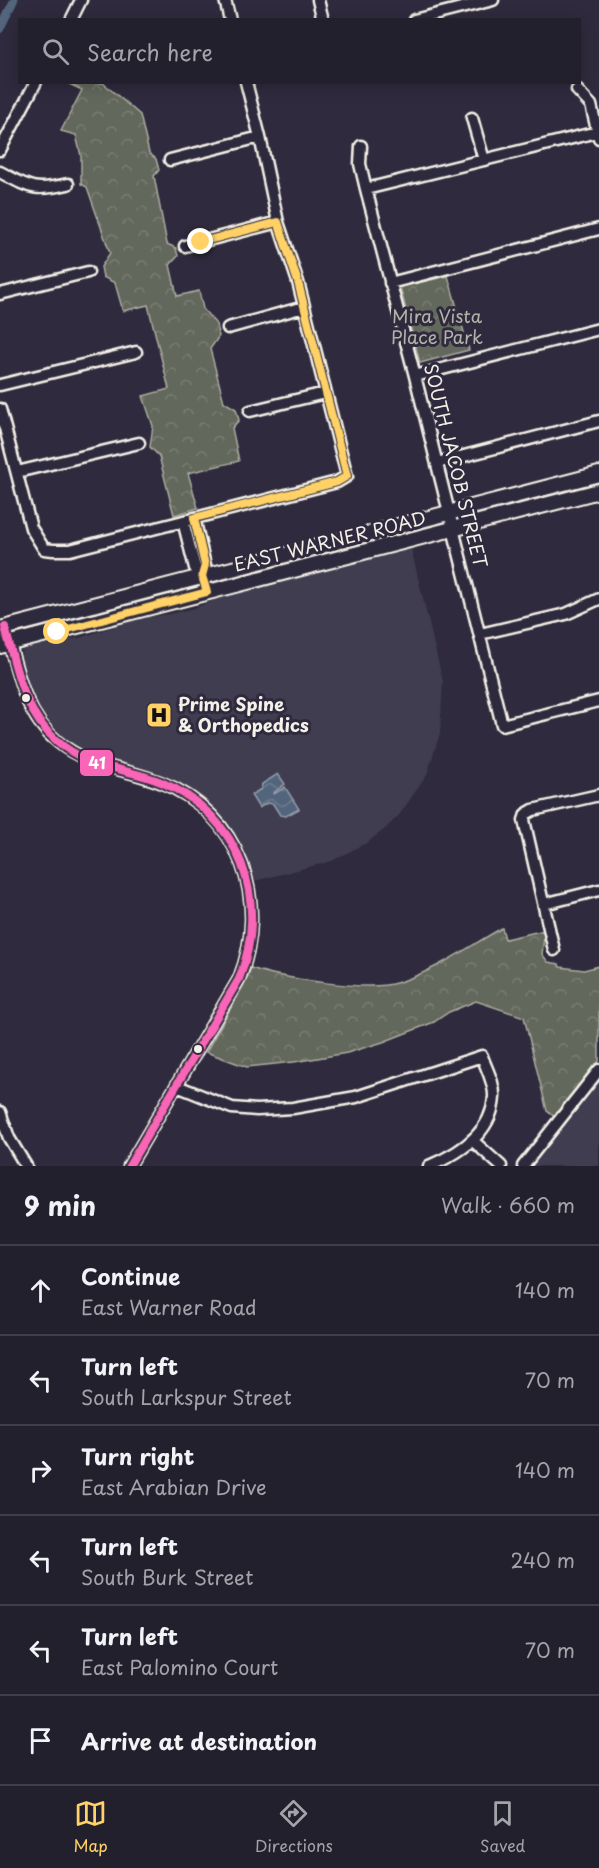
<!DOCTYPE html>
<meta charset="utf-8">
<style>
:root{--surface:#23202e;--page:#2b2836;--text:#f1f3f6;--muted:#a3a3aa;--line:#403e4a;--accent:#ffd166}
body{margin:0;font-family:"Playpen Sans",sans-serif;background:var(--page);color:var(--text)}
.stop{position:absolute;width:18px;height:18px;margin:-14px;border:4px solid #ffd166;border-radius:50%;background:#fff}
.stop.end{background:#ffd166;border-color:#fff;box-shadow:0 2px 6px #0008}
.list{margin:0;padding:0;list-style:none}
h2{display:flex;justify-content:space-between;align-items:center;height:78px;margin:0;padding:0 24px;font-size:26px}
h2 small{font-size:20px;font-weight:400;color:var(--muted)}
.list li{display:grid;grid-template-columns:39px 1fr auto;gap:18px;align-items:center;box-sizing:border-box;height:90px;padding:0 24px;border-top:2px solid var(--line)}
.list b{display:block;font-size:22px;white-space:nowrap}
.list p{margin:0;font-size:20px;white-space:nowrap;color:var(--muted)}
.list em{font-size:20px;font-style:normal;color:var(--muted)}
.icon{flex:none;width:33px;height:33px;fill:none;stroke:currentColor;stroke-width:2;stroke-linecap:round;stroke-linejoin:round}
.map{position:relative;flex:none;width:599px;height:1166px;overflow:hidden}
.search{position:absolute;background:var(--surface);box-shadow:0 3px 15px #0003;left:18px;right:18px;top:18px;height:66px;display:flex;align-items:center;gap:15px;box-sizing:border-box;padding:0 21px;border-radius:0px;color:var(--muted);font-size:22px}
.sheet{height:618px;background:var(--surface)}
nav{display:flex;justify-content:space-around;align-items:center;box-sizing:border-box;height:84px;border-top:2px solid var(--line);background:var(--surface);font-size:16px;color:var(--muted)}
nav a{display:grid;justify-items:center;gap:3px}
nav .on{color:var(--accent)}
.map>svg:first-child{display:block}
.built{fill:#3f3c51}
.park{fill:url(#park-crowns);stroke:#acaca2;stroke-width:1.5}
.water{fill:url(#water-waves);stroke:#939da8;stroke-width:1.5}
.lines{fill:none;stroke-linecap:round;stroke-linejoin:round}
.canal{stroke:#52657d;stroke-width:8}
.minor-casing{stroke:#f4f1e8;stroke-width:15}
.major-casing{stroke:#f4f1e8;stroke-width:18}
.minor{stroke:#2f2a3d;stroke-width:10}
.major{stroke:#2f2a3d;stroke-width:14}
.bus-1-casing{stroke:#2f2a3d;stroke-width:12}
.bus-1{stroke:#fa66b7;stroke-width:8}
.route{stroke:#ffd166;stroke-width:8}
.bus-dot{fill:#f4f1e8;stroke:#2f2a3d;stroke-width:2}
.labels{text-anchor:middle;stroke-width:6;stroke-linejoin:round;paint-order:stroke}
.park-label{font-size:18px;fill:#b3b3a9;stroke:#2f2a3d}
.street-label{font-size:18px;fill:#f4f1e8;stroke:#2f2a3d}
.poi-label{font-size:18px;font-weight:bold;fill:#f4f1e8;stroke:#2f2a3d;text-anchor:start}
.line-badge{stroke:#2f2a3d;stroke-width:2}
.badge-label{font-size:16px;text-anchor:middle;font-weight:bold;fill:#fff}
</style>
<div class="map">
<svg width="599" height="1166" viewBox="0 0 599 1166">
<defs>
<pattern id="park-crowns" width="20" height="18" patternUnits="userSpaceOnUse" patternTransform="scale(1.5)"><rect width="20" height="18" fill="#63685b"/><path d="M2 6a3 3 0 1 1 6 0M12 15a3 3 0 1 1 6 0" fill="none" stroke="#7a7e73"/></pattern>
<pattern id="water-waves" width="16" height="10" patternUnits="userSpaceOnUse" patternTransform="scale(1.5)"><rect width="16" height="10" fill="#52657d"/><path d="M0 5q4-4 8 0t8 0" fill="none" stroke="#6c7c8f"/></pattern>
</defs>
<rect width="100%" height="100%" fill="#2f2a3d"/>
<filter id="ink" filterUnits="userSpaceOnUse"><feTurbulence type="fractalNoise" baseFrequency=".0167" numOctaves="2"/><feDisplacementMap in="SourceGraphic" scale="12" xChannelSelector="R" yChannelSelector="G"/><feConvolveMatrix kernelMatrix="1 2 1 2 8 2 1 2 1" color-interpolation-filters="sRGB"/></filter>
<g filter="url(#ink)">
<!-- built -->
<path class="built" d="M411 548 443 682 440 733 427 775 400 814 385 829 368 842 332 861 255 881 245 851 237 836 213 807 193 791 167 777 91 754 68 741 53 727 42 713 29 689 21 657 22 651 29 646 49 641 79 638 140 618 170 614 195 608 224 596Z
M599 1079V1166H530L549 1142Z"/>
<!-- park -->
<path class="park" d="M67 83H103L140 115 149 153 156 159 159 170 154 176 167 244 176 248 178 256 170 265 177 296 199 291 203 309 216 324 219 336 210 349 224 402 236 409 239 420 232 428 239 461 188 473 198 508 174 515 159 456 150 447 153 426 143 396 169 389 148 305 123 311 115 283 103 277 101 267 110 253 87 187 81 184V156L76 135 61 131 82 90Z
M448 276 469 350 420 363 400 287Z
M502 928 505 939 545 930 542 954 548 962 559 964 560 967 584 970 599 966V1061L555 1117 547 1111 524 1017 476 1001 449 1012 434 1022 383 1042 347 1053 294 1062 247 1067 206 1052 246 981 251 968C280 978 367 992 396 983 434 972 468 947 502 928Z"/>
<!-- water -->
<path class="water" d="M278 774 285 784 273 793 274 794 285 787 299 809 286 816 280 815 273 804 267 803 259 808 251 795 261 789 262 784Z"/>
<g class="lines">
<!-- canal -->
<path class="canal" d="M0 29 14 0"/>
<!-- minor casing -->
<g class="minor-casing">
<path id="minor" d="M225 0 230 20
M318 0 323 20
M71 20 81 0
M414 20 493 0
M577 90 591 105 599 138
M472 118 484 160
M361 146 360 164 366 189 415 376 502 725 599 701
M0 150 36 82
M170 160 260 137
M0 172C30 188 34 192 68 184
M366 189 597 132
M185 246 278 222
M390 283 599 229
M0 294 88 272
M228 328 304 307
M415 376 599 329
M0 385 136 352
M0 409 31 528 44 549 53 550H70L337 482 347 476 298 282 278 222 260 137 246 82
M250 411 325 393
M437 463 599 421
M17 472 139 443
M194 518 205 565 202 576
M183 521 195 568 202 576 207 592
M480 634 566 614 599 599
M8 637C18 676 26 716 58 742 88 767 125 768 160 782 241 813 270 902 239 979L129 1166
M544 904 599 890
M554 950 524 820 526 814 533 810 599 795
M177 1086 232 1108 257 1110 293 1108 356 1097 482 1056C486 1068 495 1084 494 1097 492 1133 458 1154 429 1166
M0 1112 9 1138 26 1166
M472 1140 501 1166
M523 1166 599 1070"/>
</g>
<!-- major casing -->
<g class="major-casing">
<path id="major" d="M0 629 599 474
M0 646 599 491"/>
</g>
<!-- minor -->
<use href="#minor" class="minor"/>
<!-- major -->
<use href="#major" class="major"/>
<!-- bus-1 casing -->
<g class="bus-1-casing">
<path id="bus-1" d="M5 627C16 668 23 712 57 741 87 768 126 768 161 782 241 815 270 902 239 979L129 1166"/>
</g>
<!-- bus-1 -->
<use href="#bus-1" class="bus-1"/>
</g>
</g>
<g class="lines" filter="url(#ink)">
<!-- route -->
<path class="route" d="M57 632 207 592 202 576 205 565 194 518 337 482 347 476 298 282 278 222 201 242"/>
</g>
<!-- icons -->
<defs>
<g id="hospital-square" transform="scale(1.35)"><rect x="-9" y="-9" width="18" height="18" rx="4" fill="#ffd166" stroke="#2f2a3d"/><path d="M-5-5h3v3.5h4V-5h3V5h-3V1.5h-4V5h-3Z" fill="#111"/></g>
</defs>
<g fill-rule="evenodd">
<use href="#hospital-square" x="159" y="715"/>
</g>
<!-- markers -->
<g class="bus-dot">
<circle cx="26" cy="698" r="5"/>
<circle cx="198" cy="1049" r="5"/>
</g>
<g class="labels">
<!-- park labels -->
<g class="park-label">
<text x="437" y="323">Mira Vista<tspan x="437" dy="21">Place Park</tspan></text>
</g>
<!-- street labels -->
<g class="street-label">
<text transform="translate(455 466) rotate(76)" y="6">SOUTH JACOB STREET</text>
<text transform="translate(330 542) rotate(-14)" y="6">EAST WARNER ROAD</text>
</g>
<!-- poi labels -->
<g class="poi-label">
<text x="178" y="711">Prime Spine<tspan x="178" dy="21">&amp; Orthopedics</tspan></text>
</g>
</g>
<rect class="line-badge" x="79" y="749" width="35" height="28" rx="6" fill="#fa66b7"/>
<g class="badge-label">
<text x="97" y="769">41</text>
</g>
</svg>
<div class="stop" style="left:57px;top:632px"></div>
<div class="stop end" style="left:201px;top:242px"></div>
<div class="search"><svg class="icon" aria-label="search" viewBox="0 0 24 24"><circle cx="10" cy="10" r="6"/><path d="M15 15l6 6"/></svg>Search here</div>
</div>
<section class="sheet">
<h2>9 min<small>Walk · 660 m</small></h2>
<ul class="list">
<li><svg class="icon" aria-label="ahead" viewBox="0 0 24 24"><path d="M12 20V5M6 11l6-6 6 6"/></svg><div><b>Continue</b><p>East Warner Road</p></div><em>140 m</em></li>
<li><svg class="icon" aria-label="left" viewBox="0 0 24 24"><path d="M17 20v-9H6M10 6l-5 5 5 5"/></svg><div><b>Turn left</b><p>South Larkspur Street</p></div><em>70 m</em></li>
<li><svg class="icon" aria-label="right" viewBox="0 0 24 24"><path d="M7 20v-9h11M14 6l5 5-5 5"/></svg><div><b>Turn right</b><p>East Arabian Drive</p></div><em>140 m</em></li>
<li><svg class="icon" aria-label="left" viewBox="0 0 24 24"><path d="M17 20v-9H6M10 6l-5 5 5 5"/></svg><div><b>Turn left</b><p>South Burk Street</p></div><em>240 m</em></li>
<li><svg class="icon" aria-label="left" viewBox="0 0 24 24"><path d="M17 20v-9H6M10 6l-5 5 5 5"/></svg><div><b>Turn left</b><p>East Palomino Court</p></div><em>70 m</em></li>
<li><svg class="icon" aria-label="arrive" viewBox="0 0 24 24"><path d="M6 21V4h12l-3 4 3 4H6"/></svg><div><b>Arrive at destination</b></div></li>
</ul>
</section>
<nav>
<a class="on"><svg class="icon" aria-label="map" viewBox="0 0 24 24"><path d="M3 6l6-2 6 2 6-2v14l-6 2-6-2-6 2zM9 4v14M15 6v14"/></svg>Map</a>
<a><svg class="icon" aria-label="directions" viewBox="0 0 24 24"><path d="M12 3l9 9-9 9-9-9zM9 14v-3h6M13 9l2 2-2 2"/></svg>Directions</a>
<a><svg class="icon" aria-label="saved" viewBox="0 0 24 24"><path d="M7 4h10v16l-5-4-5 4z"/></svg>Saved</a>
</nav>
